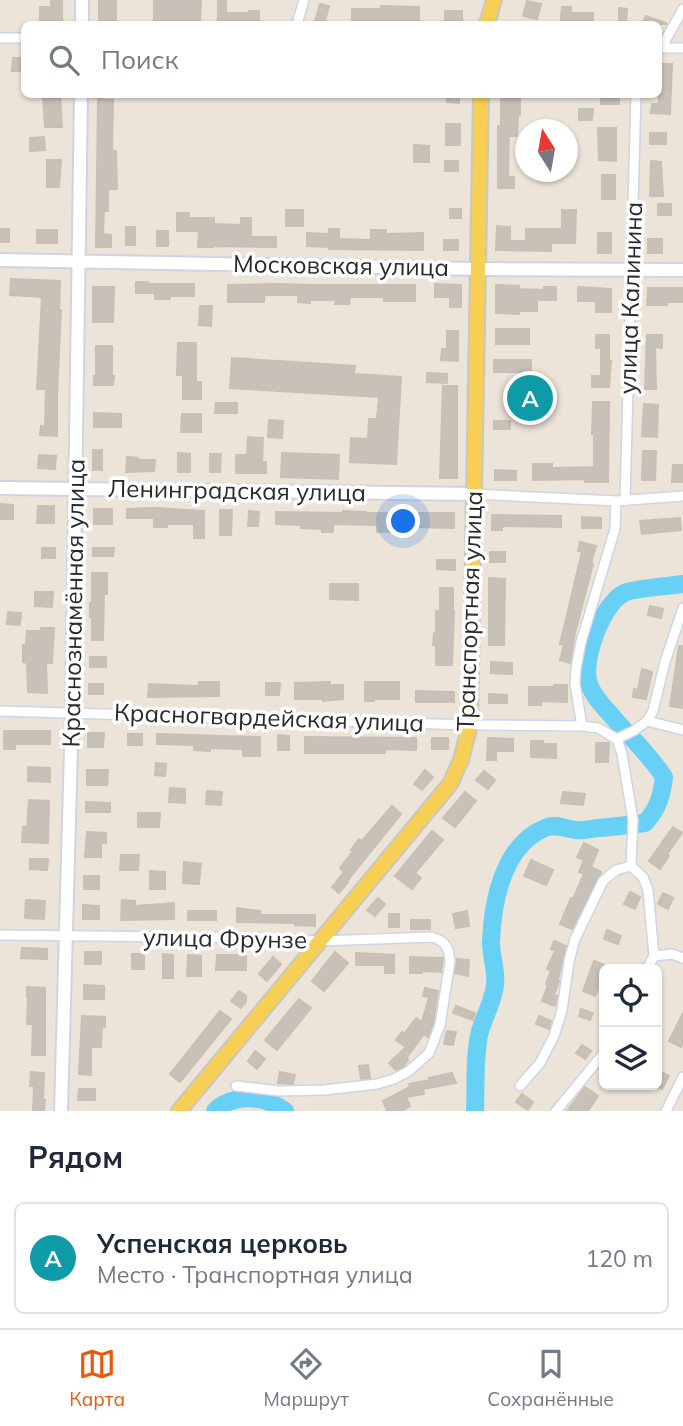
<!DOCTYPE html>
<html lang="ru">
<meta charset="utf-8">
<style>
:root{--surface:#fff;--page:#f6f6f7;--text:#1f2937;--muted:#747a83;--line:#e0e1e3;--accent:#ea580c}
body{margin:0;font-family:Mulish,sans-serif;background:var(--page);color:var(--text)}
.controls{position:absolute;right:21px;bottom:21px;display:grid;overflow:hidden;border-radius:10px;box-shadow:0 2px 5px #0004}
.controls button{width:63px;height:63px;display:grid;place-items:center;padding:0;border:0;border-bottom:2px solid var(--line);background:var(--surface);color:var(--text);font:35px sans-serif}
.compass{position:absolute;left:515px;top:119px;width:63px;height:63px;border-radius:50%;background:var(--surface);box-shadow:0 2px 5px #0004;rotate:349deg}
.you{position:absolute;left:404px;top:522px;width:24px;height:24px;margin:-18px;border:5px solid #fff;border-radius:50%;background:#1a73e8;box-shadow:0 0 0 10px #1a73e833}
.badge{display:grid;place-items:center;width:46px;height:46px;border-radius:50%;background:var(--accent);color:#fff;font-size:23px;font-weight:700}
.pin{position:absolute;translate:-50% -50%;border:4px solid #fff;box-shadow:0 2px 7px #0006}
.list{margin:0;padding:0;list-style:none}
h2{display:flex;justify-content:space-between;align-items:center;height:91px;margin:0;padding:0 28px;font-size:30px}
h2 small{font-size:23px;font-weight:400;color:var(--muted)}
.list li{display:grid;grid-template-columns:46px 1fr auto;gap:21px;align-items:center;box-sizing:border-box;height:112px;margin:0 14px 14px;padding:0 14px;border:2px solid var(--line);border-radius:10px}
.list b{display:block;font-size:26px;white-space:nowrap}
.list p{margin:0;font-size:23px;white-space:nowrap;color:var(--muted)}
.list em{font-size:23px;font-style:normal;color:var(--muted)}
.icon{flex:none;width:38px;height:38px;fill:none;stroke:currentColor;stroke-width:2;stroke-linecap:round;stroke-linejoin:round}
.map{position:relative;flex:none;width:683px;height:1111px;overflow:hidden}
.search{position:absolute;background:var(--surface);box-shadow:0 2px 5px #0004;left:21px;right:21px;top:21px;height:77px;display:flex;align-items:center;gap:18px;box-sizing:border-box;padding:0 24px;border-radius:10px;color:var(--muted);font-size:26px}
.sheet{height:217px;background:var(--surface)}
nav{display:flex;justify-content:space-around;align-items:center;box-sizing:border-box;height:98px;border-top:2px solid var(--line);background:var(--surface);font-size:19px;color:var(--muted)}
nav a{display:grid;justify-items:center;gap:4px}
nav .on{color:var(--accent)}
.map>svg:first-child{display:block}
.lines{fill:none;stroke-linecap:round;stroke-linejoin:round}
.river{stroke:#67d0f4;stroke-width:18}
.building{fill:#c7c1b9;stroke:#c7c0b3;stroke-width:2}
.street-casing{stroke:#cfd3e3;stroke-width:12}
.secondary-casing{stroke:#cfd3e3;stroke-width:16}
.primary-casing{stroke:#c7c7c7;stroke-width:18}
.street{stroke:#fff;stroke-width:9}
.secondary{stroke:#fff;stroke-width:12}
.primary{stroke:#f6cf54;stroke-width:14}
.labels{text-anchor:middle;stroke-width:7;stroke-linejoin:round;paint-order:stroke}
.street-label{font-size:24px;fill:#292929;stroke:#fff}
</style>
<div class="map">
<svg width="683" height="1111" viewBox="0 0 683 1111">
<rect width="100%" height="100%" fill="#ece4d9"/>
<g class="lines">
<!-- river -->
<path class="river" d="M215 1111C225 1099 248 1096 264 1100 271 1102 279 1107 285 1111
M475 1111C476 1085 474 1056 480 1031 485 1015 493 1002 495 985 497 971 491 957 491 943 492 903 503 845 545 828 555 823 566 829 576 830 583 831 591 829 597 828 614 827 629 825 645 823 658 809 662 795 664 777 649 754 629 736 611 715 603 706 593 696 589 684 581 661 602 604 624 593 634 588 670 586 683 584"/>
</g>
<!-- building -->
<path class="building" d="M51 0H62V22H40V7H51Z
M99 0H116V24L99 23Z
M154 0H201L200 23H181V21H154Z
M218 0H226V13H249V11H259V23L218 24Z
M527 1 541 4 537 19 523 16Z
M320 4 329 6 324 24 315 21Z
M381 6 419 7V24H352V9H381Z
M562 7H571V13H593V24H584V21L561 20Z
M619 8 627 9 626 24H619Z
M445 11H462V24H445Z
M646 16 666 23V24H642Z
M13 58H23V71H12Z
M659 64H672L670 114 651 113 652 104H659Z
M447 94H459V103L447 102Z
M601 94H619V104H601Z
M43 96H60L62 127H45Z
M501 97H520V115H518L517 136H509L508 177H514V188H498V126H501Z
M98 99 113 100 112 151H116L117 189H108V211H104L103 234 111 235V247H96Z
M579 109H593L592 120H579Z
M446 124H460V145H446Z
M598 128H616V161L599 160Z
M650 133H666V144H650Z
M44 137 45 150 30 151V138Z
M414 145 429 146V162H414Z
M47 160H61L59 187H47Z
M445 161H458V171H445Z
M651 161 661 162 663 196H650Z
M602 175H615V199H602Z
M658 204H671V215H658Z
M450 209H461V218H450Z
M286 210H303V226H286Z
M562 210H576L575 243H551V251L496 250 497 226 510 227V241H526V229H562Z
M177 213H189V218H214V224L241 225V218H251V237H276V247L213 246V247H198L199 231H177Z
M126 227H135V245H126Z
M0 229H9V242H0Z
M329 229H339V239L371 240V230H386V234L423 233V250L329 249V247L307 246V233L329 234Z
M37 230H57V243H37Z
M157 231H168V246H157Z
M598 233H611V253H598Z
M648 239H662V253H648Z
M444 240H458V250H444Z
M11 279 60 281 59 310H61L57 396V436L40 435 41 426 45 427 46 389H37L42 297 10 295Z
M136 282H148V284H194V296H170V299H155V293H136Z
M274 284 317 285H415V301H384V297H350L349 304H335L336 300H310V303L298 302V295H264V302H228V285Z
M435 284 461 285V307H450V297H435Z
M496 285 519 286V289L544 290V287H556V300H537V311H519V314L496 313Z
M93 287H114L113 322H93Z
M578 287 611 289V312H596V301H578Z
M648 288H683V302H667V305H647Z
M200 306H212L211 326 199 325Z
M496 329H529V344H496Z
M447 331H458V361L441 360 442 349H447Z
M596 335H609V361H611L609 387H592V376H601V348H596Z
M647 335H662V348L655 347 656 389H645Z
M178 343H196V382H201V399H183V375H177Z
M96 346H112V376H114L113 385H94V376H96Z
M232 358 355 366 354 374 401 377 396 464 350 462 351 438 368 439 369 419H377L379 397 230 388Z
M494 360H531V372H494Z
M427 373 447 374V383L427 382Z
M443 386H457V478H440Z
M513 390H547V406H513Z
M593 402H609L608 482H585V479L533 480V464H552V468L594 467V434H592Z
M216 403H237V413H215Z
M644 404 658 405 657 437 642 436Z
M94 413 121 414V427H94Z
M182 414H201V432H181Z
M269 420 283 421 282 438 268 437Z
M494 421H510V429H494Z
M248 437 263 438 262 462H266V473H236V455H247Z
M93 450H102V470H93Z
M643 451H656L655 480H642Z
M178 453 190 454V472H178Z
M282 453 339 455 338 479 281 477Z
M210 454H221L220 472H210Z
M39 455 56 456 55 469 38 468Z
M127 457 138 458V460H155L154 471 126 472Z
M673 465H683V482H672Z
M495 470 516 471V480H495Z
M0 504 13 505V519H0Z
M38 506H54V523H37Z
M155 508 204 511V538H194V524H167V527H154V518H127V509Z
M94 509H112V524H94Z
M220 510H232L231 535H220Z
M249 511 259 512 258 526H248Z
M343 511 366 512V513H454V528L413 527V529H390V532H377V525L333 524V532H322V529L301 528 302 525 276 524V512L343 513Z
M492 515 561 516V527L502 526V530H492Z
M582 517 601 518V528H582Z
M680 518 681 530 642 534 640 521Z
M580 542 596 546 591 563 593 564 575 633 570 663 560 660 564 645 560 644 582 552 578 551Z
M42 548H55V558H42Z
M93 548H114L113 556H93Z
M490 552H505V562H490Z
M437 560H455V570L437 569Z
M92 573H107V594H104L103 640H92V617H90V603H92Z
M489 578 505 579 504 645H489Z
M330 584H358V600L330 599Z
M440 588H453V611H454L452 665H436V645H433L434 633H436V611H440Z
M35 592H53L52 607 35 606Z
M650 606 663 609 661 618 648 615Z
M8 612 21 613 20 625 7 624Z
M41 628H54L52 663H46L47 693 28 692 27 663 23 662V645H26L27 631H41Z
M679 646H683V708L670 706Z
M90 657H106V667H90Z
M491 662 512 663V674L491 673Z
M642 669 652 672 646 699 633 697 634 689 638 690Z
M199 682H219V696L148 697 149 684 199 686Z
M330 682V685H343V699L323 701V699H295V683Z
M365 682H399V699H374V701H365Z
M266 683H280L279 695H266Z
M89 684H103V694H89Z
M554 685H567V702L541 701V705H529V687H554Z
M416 691 454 692V702H416Z
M489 694 507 695V703H489Z
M4 731H50V744H15V749H4Z
M88 733H104L103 747H88Z
M128 734H142V745H128Z
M157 734 260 737V756H243V749L210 748V751L194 750V745L157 744Z
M278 735 289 736V750H278Z
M305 737 416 738V750L385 749V753H305Z
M432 738H448V749H432Z
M488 738 513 739V751H496V760H487Z
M531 741H543V744H556V758L531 757Z
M596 743H609L608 762H596Z
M156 763 166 764 165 776 155 775Z
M28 767 50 768V782L28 781Z
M87 770H108L107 785H87Z
M425 770 433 777 422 790 414 784Z
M484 771 495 780 488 789 476 780Z
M170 788 185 789V803L169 802Z
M207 791 222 792 221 805 206 804Z
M465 792 476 801 455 827 443 818Z
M563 792 585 794 583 805 561 803Z
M29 800 49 801 48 843 22 842 23 827H27Z
M86 802 110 803V812H86Z
M392 806 401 814 347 881 348 882 339 893 332 887 344 872 340 868 353 851 351 850 359 839 362 841Z
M138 813H160L159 827H138Z
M673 827 682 833 667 854 669 856 660 869 649 861Z
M432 831 443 840 415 873 421 878 412 889 395 876Z
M87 832 106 833V843H101V857H85Z
M584 843 598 850 591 867 601 872 572 929 560 924 571 898 573 899 584 874 579 872 584 860 577 857Z
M121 855H139L138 870H120Z
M30 859H48L47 870 30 869Z
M531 860 553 870 546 885 524 876Z
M184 862 201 864 199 884 183 883Z
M150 871 165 872V889H150Z
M84 876H99V889H84Z
M630 892 640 897 635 909 624 904Z
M663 893 673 898 668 909 658 904Z
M378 898 385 904 375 916 367 910Z
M26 900 45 901 44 919 25 918Z
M122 900 135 901V906L174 903V919L121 920Z
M83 905 99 906V919H83Z
M237 908 260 911V915H315V926L295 925V923L237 922Z
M188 911H216V920H188Z
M467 911 469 926 456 928 453 914Z
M389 914H399V927H389Z
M411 920H430V929H411Z
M607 930 621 936 618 944 604 939Z
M554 941 566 946 558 979 559 981 554 995 557 996 555 1006 542 1001 548 985 546 984 551 970 547 969 555 951 551 949Z
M22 948 47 949V959L21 958Z
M85 952H101V964H85Z
M335 952 348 963 324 991 312 981Z
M356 953 394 955V973H385V965H356Z
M132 954H144V969H132Z
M163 954 173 955V978H163Z
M188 955 201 956V976H187Z
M217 955H246V970H216Z
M273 957 281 964 267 981 259 974Z
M410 957 443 958 441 972 422 971V973H410Z
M457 959 469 960 468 976 455 973Z
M594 961 604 965V973L595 996 583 991Z
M84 985 104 986V999H84Z
M27 987 45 988V1055H32L33 1024H27L28 997H27Z
M425 988 438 991 433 1024 428 1037 424 1034 407 1057 408 1060 403 1067 396 1070 389 1063 406 1047 396 1040 402 1032 404 1034 416 1018 422 1022 429 997 423 996Z
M239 991 246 996V1002L241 1008 231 1001Z
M299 999 311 1008 277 1050 265 1040Z
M456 1006 475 1013 473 1020 453 1013Z
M581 1009 593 1013 590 1020 579 1016Z
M220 1011 231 1019 180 1082 170 1074Z
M683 1013V1042L681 1047 669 1041Z
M82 1016 105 1017V1027L102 1026 101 1047H91V1075L79 1074Z
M539 1016 551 1021 549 1029 536 1024Z
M447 1031 456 1032 453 1045 444 1044Z
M582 1045 591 1051 585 1059 576 1053Z
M255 1051 265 1059 257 1069 248 1061Z
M368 1065 370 1078 361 1079 359 1066Z
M657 1070 669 1076 662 1089 657 1087Z
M31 1072 44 1073 43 1100H45L44 1111H33L34 1086H30Z
M280 1072 295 1075 293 1084 278 1083Z
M452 1073 456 1083 423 1089 424 1094 406 1097 410 1106 401 1111H387L383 1101 410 1087 409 1084 430 1080 429 1078Z
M585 1087 598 1096 588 1111H567Z
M79 1089H95V1100H78Z
M522 1094 533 1102 528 1110 516 1102Z"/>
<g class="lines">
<!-- street casing -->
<g class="street-casing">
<path id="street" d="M297 24 304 0
M0 38H24
M658 48H683
M661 48 683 9
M475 494 616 501 683 496
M625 501 636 94
M0 711 470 725 582 726 598 728 617 739 622 754 633 820 631 866
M647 721 683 730
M582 726 575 684 576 668 581 642 615 529 616 501
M617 739 635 730 647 721 653 711 665 662 683 608
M631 866 643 877 648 890 654 956
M0 935 278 938 319 941 432 937C446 941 449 948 450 962L440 1025 429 1053 409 1071 394 1079 377 1084 324 1090 279 1091 236 1086
M654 956 672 954 683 958
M647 969 654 956
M520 1086 540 1063 554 1036 562 1010 569 961 575 939 603 881 616 870 631 866
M556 1111 604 1053
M666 1111 683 1077"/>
</g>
<!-- secondary casing -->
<g class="secondary-casing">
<path id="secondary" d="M82 24V0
M0 260 479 269 683 270
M0 488 475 494
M61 1111 72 712 81 94"/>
</g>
<!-- primary casing -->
<g class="primary-casing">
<path id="primary" d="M487 24 494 0
M179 1111 450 784 461 760 470 725 481 94"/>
</g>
<!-- street -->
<use href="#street" class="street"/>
<!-- secondary -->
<use href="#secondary" class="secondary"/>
<!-- primary -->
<use href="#primary" class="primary"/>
</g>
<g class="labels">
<!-- street labels -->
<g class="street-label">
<text transform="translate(341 266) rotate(1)" y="8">Московская улица</text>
<text transform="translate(631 298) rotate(-88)" y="8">улица Калинина</text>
<text transform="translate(237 491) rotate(1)" y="8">Ленинградская улица</text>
<text transform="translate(74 603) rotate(-89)" y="8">Краснознамённая улица</text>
<text transform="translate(470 611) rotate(-88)" y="8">Транспортная улица</text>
<text transform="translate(269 718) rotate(2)" y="8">Красногвардейская улица</text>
<text transform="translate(225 939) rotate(1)" y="8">улица Фрунзе</text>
</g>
</g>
</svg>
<div class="controls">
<button><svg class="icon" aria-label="locate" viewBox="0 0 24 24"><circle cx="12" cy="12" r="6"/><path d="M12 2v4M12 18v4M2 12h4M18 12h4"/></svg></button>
<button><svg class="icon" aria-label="layers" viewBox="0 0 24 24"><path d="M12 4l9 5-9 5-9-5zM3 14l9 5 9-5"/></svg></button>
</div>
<svg class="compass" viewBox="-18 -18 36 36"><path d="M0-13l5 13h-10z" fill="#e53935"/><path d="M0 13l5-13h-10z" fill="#747a83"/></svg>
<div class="you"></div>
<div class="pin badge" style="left:530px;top:398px;background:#0f9aa8">A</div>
<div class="search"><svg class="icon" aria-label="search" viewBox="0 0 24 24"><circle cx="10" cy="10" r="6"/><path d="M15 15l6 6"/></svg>Поиск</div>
</div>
<section class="sheet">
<h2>Рядом<small></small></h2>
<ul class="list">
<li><span class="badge" style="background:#0f9aa8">A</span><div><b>Успенская церковь</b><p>Место · Транспортная улица</p></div><em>120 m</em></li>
</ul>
</section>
<nav>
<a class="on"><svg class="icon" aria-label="map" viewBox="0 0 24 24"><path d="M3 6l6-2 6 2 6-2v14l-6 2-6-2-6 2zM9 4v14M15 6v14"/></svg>Карта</a>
<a><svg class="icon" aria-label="directions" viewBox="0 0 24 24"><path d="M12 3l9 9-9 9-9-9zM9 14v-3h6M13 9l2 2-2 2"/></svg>Маршрут</a>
<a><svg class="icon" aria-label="saved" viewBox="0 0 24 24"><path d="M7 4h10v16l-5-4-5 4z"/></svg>Сохранённые</a>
</nav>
